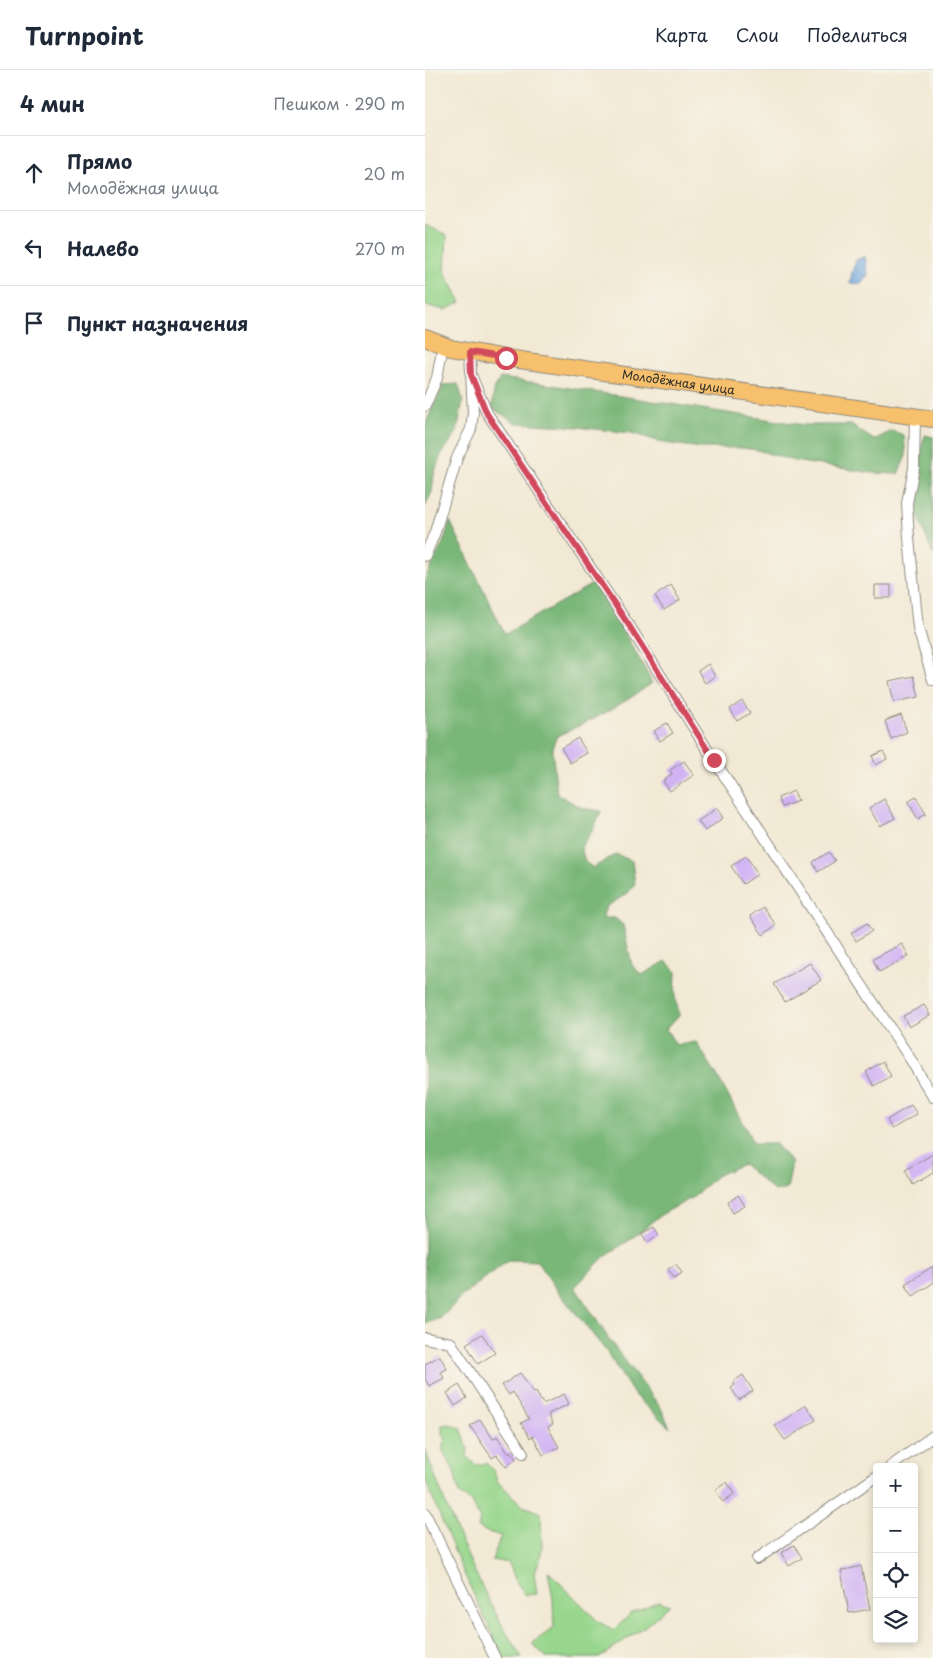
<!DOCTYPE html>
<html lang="ru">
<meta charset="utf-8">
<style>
:root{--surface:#fff;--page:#f6f6f7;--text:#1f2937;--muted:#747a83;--line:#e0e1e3}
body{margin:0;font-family:"Playpen Sans",sans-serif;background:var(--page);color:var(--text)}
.controls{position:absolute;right:15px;bottom:15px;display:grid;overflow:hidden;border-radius:5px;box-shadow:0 2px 8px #0003}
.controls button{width:45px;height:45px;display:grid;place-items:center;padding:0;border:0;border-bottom:1px solid var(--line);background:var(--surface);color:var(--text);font:25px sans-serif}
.stop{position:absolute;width:15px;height:15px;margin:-11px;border:4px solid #d1495b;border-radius:50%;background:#fff}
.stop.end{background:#d1495b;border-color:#fff;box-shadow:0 1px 5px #0008}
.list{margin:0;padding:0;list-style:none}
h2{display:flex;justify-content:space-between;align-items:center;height:65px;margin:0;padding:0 20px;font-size:21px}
h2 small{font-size:16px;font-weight:400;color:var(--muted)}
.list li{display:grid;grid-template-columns:32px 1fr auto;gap:15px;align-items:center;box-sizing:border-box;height:75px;padding:0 20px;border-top:1px solid var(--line)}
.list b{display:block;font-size:19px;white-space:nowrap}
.list p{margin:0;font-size:16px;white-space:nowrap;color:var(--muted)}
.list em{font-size:16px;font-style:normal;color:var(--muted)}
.icon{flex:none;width:28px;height:28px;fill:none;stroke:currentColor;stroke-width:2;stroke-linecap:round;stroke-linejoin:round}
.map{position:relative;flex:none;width:508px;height:1588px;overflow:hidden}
header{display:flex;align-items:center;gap:30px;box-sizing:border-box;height:70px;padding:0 25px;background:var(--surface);border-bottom:1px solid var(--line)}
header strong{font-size:24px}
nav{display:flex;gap:28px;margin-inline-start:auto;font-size:18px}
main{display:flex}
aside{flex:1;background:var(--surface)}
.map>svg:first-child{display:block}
.green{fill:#97d68c;stroke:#61805c}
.forest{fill:#79b778;stroke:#527152}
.water{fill:#71a4dd;stroke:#4e6884}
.building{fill:#d0b2f4}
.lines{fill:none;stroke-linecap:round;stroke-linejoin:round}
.minor-casing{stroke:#8e8a80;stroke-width:12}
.primary-casing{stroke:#8e8a80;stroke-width:18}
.minor{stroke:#fff;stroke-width:10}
.primary{stroke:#f7c06c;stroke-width:16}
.route{stroke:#d1495b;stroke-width:6}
.labels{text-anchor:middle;stroke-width:4;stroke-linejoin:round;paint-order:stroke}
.street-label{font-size:12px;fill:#2b2b2b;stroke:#f7f3e8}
</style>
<header>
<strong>Turnpoint</strong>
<nav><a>Карта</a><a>Слои</a><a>Поделиться</a></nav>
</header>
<main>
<aside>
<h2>4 мин<small>Пешком · 290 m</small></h2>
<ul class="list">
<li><svg class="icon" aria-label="ahead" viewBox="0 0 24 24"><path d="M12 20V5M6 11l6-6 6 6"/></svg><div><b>Прямо</b><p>Молодёжная улица</p></div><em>20 m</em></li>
<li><svg class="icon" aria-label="left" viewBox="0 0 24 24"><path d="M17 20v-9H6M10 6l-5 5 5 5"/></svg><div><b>Налево</b></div><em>270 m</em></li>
<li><svg class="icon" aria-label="arrive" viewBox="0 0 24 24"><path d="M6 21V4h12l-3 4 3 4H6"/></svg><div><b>Пункт назначения</b></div></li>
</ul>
</aside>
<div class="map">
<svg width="508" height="1588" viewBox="0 0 508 1588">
<rect width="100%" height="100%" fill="#f7f3e8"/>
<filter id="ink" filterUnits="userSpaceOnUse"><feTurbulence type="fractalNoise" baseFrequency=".02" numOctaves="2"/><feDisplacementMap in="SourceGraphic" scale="10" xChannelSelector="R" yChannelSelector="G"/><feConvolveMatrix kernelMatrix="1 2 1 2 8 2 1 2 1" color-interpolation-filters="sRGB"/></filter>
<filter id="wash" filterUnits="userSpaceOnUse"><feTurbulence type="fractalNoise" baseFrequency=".0096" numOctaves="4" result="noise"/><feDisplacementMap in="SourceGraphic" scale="20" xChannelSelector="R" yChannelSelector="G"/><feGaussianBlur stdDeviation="1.12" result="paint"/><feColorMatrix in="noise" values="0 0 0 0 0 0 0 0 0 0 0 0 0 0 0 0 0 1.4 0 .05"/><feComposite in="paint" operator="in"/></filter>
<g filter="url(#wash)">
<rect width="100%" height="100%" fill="#f2e9d4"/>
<!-- green -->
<path class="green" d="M0 155 22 165 20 202 36 232 20 240 0 235Z
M24 1354 36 1358 43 1378 42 1387 51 1395 61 1393 69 1401 72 1411 98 1436 116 1443 117 1475 115 1490 109 1503 112 1524 101 1525 91 1512 84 1493 67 1490 76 1466 60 1461 53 1457 55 1449 47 1432 34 1424 29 1401 18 1381V1373L21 1370 17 1365V1355Z
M0 1379C26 1451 56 1524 97 1588H80L71 1573 36 1497 0 1410Z
M123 1501 174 1552 189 1560 206 1543 234 1531 245 1535 219 1557 174 1588H122L107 1573 129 1558 128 1529Z"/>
<!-- forest -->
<path class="forest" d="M75 308 113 313 379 355H426L449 370 467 361 479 365 481 386 473 404 447 403 369 391 332 380 317 378H276L239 373 207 363 142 356 91 353 67 338 69 319Z
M33 314 38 330 32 362 16 385 9 404 7 422 0 437V355L18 315Z
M500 365 508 367V485L489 436 497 407 495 381Z
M25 451 80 564 169 513C188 546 210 578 227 613 197 635 166 651 132 666L127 678 132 724 157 738 176 741 169 758 156 777 160 792 168 798 191 784 207 791 210 814 203 823 181 837 177 848H190L198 855 207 895 217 905 241 891 251 901 250 930 255 944 241 959 251 975 271 972 292 1005 329 1074H351L367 1093 362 1119 350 1122 318 1094 291 1106 270 1126 234 1146 206 1169 180 1186 150 1217 186 1272 236 1338 245 1358 210 1326 181 1281 131 1219 112 1191 84 1190 39 1224 16 1248 0 1254V509L18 473Z"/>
<!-- water -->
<path class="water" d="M440 186 443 205 436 214 425 213 427 202 431 190Z"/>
<g id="blocks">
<!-- building -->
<path class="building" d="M246 515 255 530 239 540 230 526Z
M450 515H466V528H450Z
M283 594 290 606 280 613 273 601Z
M489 606 494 627 469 632 464 611Z
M317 631 325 643 312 651 305 639Z
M476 645 482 662 466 669 460 651Z
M242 653 248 663 235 671 229 661Z
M153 668 162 683 145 693 136 678Z
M458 681 462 689 451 695 447 686Z
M259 691 269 705 245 721 238 711 247 704 245 700Z
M369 721 373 731 357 737 353 728Z
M491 727 501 744 493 749 483 732Z
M459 729 470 748 455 756 444 738Z
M292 738 298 748 280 761 273 751Z
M404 782 410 791 393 802 388 792Z
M321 786 333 804 318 814 306 796Z
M338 837 351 855 338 865 325 846Z
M442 853 447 861 431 871 426 863Z
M477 874 484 886 454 902 448 889Z
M385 893 396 910 360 932 349 914Z
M499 935 505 945 484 957 478 946Z
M458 991 466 1006 449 1016 441 1002Z
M486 1035 492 1044 467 1059 462 1050Z
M508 1084V1103L488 1115 480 1100Z
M313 1125 320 1136 308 1143 302 1133Z
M229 1157 234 1165 222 1172 217 1164Z
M251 1194 257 1203 249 1208 243 1199Z
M508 1196V1213L488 1226 480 1214Z
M57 1264 70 1283 53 1294 41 1274Z
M15 1286 22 1299 16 1302 19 1308 4 1316 0 1309V1294Z
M95 1303 109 1323 111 1322 118 1334 139 1324 144 1334 123 1344 128 1354 123 1357 134 1377 118 1385 108 1366 105 1368 96 1353 104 1349 88 1322 84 1325 77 1315Z
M318 1305 328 1321 314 1330 306 1318 310 1315 308 1312Z
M34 1315 42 1328 30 1336 22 1323Z
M381 1335 391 1350 360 1370 350 1356Z
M55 1349 68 1369 72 1366 83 1383 85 1381 91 1389 81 1397 72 1385 67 1388 45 1356Z
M302 1412 309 1424 298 1432 290 1420Z
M369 1475 377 1488 364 1496 356 1483Z
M436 1496 445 1539 424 1543 416 1501Z"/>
</g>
</g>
<g filter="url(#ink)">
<use href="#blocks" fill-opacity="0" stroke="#8e8a80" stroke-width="1"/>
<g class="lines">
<!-- minor casing -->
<g class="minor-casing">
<path id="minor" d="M46 305 62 343 205 557 289 690 484 987 508 1027
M0 336 12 308 18 275
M490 346 489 398 482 433 484 468 493 558 508 610
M0 486 10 462 32 388 46 359 48 343 45 282
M0 1268 26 1273 98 1383
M465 1397 508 1366
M0 1443 70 1588
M332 1489 452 1406"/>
</g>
<!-- primary casing -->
<g class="primary-casing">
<g id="primary">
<path id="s1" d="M0 268 26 278 81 288 508 349"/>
</g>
</g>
<!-- minor -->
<use href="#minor" class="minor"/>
<!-- primary -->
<use href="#primary" class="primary"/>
</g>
</g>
<g class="lines" filter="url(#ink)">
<!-- route -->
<path class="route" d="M81 288 45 282 46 305 62 344 205 557 289 690"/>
</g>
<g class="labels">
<!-- street labels -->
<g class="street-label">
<text dy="4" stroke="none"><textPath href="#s1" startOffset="258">Молодёжная улица</textPath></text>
</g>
</g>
</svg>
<div class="controls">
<button>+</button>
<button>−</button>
<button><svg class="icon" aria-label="locate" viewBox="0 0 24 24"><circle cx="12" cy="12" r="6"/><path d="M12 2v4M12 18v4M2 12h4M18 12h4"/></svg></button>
<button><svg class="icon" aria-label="layers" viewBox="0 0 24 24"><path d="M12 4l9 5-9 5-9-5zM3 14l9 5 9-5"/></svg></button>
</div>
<div class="stop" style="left:81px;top:288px"></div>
<div class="stop end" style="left:289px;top:690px"></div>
</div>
</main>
